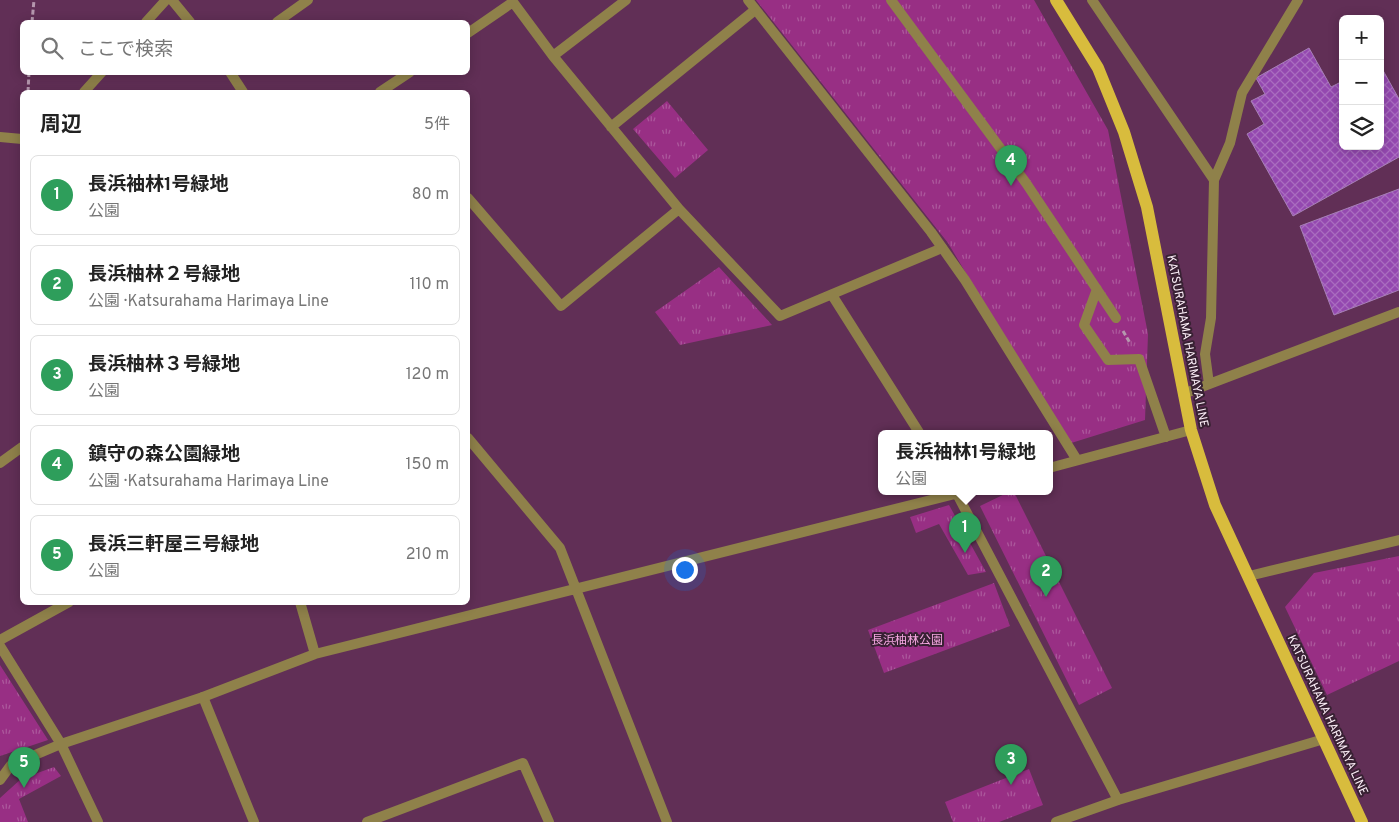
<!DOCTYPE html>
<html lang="ja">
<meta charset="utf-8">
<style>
:root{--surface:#fff;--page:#f6f6f6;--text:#222;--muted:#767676;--line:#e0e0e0;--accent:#25744f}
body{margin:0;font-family:Overpass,"Noto Sans JP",sans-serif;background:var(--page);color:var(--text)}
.controls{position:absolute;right:15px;top:15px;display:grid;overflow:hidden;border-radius:8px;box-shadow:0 2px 12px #0003}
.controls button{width:45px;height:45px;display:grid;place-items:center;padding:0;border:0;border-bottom:1px solid var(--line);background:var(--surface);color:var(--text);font:25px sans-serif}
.you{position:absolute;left:684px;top:569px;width:18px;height:18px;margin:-12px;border:4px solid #fff;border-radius:50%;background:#1a73e8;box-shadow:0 0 0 8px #1a73e833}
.badge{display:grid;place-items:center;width:32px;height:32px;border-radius:50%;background:var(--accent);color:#fff;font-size:16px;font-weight:700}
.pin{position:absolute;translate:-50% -41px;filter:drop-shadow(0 1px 2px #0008)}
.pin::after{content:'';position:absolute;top:26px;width:18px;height:15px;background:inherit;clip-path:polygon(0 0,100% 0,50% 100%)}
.popup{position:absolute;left:878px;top:430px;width:175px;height:65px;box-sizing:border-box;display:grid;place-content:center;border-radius:8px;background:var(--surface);filter:drop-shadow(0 1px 4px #0005);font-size:16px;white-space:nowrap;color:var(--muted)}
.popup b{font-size:19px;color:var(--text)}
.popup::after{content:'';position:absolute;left:50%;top:100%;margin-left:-10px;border:10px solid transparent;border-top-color:var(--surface)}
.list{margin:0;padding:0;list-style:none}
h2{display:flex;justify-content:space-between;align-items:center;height:65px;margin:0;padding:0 20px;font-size:21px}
h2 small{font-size:16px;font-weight:400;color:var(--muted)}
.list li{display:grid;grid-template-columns:32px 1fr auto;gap:15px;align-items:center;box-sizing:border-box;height:80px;margin:0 10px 10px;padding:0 10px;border:1px solid var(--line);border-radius:8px}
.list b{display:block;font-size:19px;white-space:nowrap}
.list p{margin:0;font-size:16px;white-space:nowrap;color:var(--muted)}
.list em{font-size:16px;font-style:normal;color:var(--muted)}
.icon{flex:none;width:28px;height:28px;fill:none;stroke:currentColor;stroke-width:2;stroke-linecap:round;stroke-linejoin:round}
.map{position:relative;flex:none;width:1399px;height:822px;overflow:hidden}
.search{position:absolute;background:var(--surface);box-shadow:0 2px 12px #0003;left:20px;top:20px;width:450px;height:55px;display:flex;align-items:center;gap:12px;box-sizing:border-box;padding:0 18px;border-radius:8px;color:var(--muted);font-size:19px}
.panel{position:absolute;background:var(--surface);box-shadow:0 2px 12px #0003;left:20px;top:90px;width:450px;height:515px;border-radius:8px}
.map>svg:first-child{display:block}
.grass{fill:url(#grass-tufts)}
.building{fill:url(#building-cross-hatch);stroke:#a780b7}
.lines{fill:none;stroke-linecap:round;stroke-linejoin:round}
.path{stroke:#b597ae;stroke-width:3;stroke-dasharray:5 2.5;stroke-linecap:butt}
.lane{stroke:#8f814a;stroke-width:10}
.street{stroke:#8f814a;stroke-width:10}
.primary{stroke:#d8bc3d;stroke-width:12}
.labels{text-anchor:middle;stroke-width:4;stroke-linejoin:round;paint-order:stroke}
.street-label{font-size:12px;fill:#fceff8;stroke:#382133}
.park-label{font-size:12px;fill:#f6a7e2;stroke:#382133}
</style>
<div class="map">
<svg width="1399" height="822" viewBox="0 0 1399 822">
<defs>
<pattern id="grass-tufts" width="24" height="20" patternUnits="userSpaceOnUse" patternTransform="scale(1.25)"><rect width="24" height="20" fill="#982f84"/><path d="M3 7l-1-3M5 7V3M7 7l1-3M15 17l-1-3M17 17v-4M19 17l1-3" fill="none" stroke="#ac589c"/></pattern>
<pattern id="building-cross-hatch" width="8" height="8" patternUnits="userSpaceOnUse" patternTransform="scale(1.25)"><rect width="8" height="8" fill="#9448b0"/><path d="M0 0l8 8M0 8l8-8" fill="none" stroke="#a96cbf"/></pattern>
</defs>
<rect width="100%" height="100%" fill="#612f56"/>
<!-- grass -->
<path class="grass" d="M756 0H1034L1108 130 1148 334 1145 420 1068 444 948 243Z
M667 101 708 150 675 178 633 129Z
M719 267 772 325 680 345 655 312Z
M1009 492H1014L1112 688 1079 705 980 506Z
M949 505 986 572 968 575 939 524 916 533 910 517Z
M1399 556V661L1327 695 1285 607 1314 573Z
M994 583 1010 626 884 673 868 630Z
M0 665 48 740 0 756Z
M54 767 61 776 19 799 28 822H0V798L21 779Z
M1029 769 1043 805 999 822H953L945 802Z"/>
<!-- building -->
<path class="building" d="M1309 48 1331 87 1343 81V146H1380V65L1399 99V157L1293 216 1247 134 1264 124 1251 101 1265 94 1256 78Z
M1399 189V290L1334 315 1300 226Z"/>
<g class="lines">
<!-- path -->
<path class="path" d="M32 22 34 0
M28 92 29 72
M1123 331 1130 343"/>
<!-- lane -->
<path class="lane" d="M468 33 513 2 553 56 679 209 561 306 468 198
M553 56 626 0
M380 92 410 72
M611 127 755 10
M679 209 780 316 942 248
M832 295 920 434
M203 697 254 822"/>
<!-- street -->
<path class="street" d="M172 0 190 22
M748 0 931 232 965 280 1077 460
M891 0 1026 183 1116 318
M1092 0 1214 180
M146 22 166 0
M277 22 308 0
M230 72 243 92
M84 92 102 72
M0 137 22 139
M1097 289 1084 325 1108 360 1139 359 1166 437
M1209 384 1205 354 1211 318 1214 180 1230 143 1242 93 1298 0
M1183 394 1399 312
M468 438 560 548 667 822
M0 463 22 447
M1049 468 1191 430
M957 494 1118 800
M1249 576 1399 540
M300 602 315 654
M0 640 69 602
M0 646 61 744 98 822
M0 780 11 765 61 744 203 697 315 654 963 492
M367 822 523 763 549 822
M1056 822 1118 800 1324 739"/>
<!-- primary -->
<path class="primary" d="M1056 0 1098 68 1124 132 1147 207 1191 430 1215 505 1362 822"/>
</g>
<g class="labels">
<!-- street labels -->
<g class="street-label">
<text transform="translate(1188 341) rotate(79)" y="4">KATSURAHAMA HARIMAYA LINE</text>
<text transform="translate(1328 715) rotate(65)" y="4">KATSURAHAMA HARIMAYA LINE</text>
</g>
<!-- park labels -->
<g class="park-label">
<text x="907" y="644">長浜柚林公園</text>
</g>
</g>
</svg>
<div class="controls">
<button>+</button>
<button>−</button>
<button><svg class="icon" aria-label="layers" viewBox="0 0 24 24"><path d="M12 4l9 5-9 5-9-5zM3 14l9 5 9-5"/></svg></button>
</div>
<div class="you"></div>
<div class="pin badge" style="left:965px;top:553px;background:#2e9e5b">1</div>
<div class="popup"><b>長浜袖林1号緑地</b>公園</div>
<div class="pin badge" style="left:1046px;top:597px;background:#2e9e5b">2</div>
<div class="pin badge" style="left:1011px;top:785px;background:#2e9e5b">3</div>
<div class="pin badge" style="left:1011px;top:186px;background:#2e9e5b">4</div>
<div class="pin badge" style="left:24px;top:788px;background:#2e9e5b">5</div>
<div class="search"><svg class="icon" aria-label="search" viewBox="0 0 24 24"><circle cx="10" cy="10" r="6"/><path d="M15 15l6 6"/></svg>ここで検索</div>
<section class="panel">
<h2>周辺<small>5件</small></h2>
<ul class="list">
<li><span class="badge" style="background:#2e9e5b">1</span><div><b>長浜袖林1号緑地</b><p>公園</p></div><em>80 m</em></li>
<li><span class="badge" style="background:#2e9e5b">2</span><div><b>長浜柚林２号緑地</b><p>公園 · Katsurahama Harimaya Line</p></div><em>110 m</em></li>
<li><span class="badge" style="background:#2e9e5b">3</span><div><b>長浜柚林３号緑地</b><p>公園</p></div><em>120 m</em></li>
<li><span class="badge" style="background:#2e9e5b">4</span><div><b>鎮守の森公園緑地</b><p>公園 · Katsurahama Harimaya Line</p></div><em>150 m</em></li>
<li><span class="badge" style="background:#2e9e5b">5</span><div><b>長浜三軒屋三号緑地</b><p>公園</p></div><em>210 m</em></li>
</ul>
</section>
</div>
